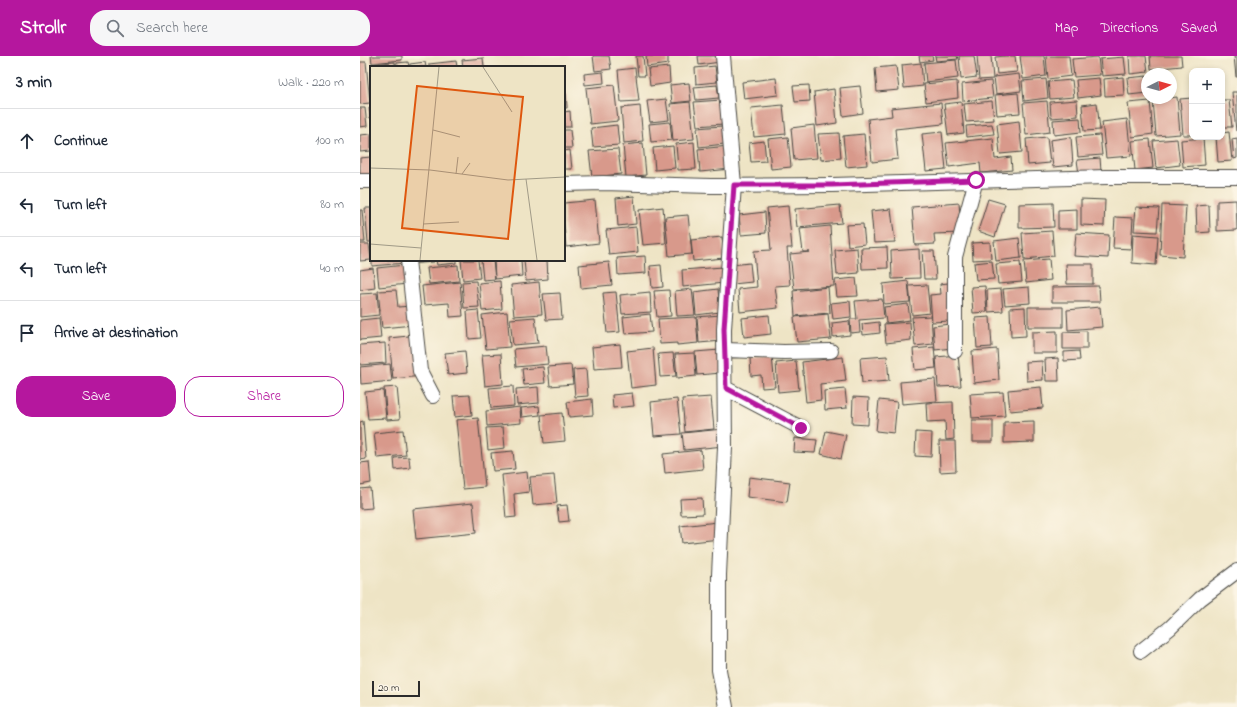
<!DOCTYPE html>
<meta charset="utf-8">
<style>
:root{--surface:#fff;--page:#f6f6f7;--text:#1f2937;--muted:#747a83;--line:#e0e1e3;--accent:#b5179e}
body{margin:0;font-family:"Indie Flower",sans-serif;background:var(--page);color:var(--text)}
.controls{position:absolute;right:12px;top:12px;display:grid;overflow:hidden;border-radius:8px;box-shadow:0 2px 6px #0003}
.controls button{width:36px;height:36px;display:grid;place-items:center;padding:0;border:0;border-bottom:1px solid var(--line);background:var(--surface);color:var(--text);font:20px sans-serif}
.compass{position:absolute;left:781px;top:12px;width:36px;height:36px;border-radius:50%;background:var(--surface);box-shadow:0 2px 6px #0003;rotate:84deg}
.scale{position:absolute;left:12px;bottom:10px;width:48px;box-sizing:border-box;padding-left:4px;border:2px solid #2b2b2b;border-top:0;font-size:11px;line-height:14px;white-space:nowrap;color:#2b2b2b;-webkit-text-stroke:3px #fcf5e5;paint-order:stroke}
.stop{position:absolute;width:12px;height:12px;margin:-9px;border:3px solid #b5179e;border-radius:50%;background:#fff}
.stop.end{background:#b5179e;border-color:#fff;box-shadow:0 1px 4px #0008}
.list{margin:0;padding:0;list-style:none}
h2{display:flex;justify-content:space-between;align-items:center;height:52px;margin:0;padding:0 16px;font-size:17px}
h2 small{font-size:13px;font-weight:400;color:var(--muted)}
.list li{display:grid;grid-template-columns:26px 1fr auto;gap:12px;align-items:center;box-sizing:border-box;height:64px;padding:0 16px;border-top:1px solid var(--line)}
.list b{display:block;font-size:15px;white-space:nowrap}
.list em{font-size:13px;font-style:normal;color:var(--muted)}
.actions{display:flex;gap:8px;padding:12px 16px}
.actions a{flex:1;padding:9px 0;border:1px solid var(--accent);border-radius:16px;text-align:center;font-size:14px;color:var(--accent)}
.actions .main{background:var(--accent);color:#fff}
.icon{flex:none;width:22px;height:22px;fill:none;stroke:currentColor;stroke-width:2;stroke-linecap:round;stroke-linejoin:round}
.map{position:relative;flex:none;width:877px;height:651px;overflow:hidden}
header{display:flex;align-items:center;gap:24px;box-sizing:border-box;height:56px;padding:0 20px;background:var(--accent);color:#fff}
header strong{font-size:19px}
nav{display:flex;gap:22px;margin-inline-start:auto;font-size:14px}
.search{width:280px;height:36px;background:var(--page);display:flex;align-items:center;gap:10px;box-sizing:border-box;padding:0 14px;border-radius:16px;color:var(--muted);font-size:15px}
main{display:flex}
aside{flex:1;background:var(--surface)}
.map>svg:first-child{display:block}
.building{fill:#d8998b}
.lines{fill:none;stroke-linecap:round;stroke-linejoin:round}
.street-casing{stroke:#484742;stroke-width:16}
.street{stroke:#fff;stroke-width:14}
.route{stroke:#b5179e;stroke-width:5}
.inset-road{fill:none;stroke:#a09a87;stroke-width:1}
.view{fill:#df570e;fill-opacity:0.15;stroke:#df570e;stroke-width:2}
.inset-edge{fill:none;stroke:#2b2b2b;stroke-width:2}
</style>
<header>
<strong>Strollr</strong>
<div class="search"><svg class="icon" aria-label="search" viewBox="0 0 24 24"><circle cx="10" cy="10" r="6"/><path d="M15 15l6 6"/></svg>Search here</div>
<nav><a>Map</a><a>Directions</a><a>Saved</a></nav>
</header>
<main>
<aside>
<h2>3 min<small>Walk · 220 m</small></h2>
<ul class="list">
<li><svg class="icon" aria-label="ahead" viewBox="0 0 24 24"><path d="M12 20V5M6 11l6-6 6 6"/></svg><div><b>Continue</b></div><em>100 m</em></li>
<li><svg class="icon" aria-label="left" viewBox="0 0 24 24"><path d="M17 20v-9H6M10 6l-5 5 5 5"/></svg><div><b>Turn left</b></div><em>80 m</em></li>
<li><svg class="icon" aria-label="left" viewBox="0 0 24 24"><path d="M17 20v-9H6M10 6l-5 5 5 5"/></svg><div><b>Turn left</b></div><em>40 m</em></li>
<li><svg class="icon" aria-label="arrive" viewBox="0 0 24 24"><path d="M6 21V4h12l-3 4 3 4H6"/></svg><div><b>Arrive at destination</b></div></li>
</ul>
<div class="actions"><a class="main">Save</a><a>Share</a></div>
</aside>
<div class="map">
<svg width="877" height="651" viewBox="0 0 877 651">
<rect width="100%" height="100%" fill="#fcf5e5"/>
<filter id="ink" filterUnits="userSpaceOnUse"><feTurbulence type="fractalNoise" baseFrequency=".025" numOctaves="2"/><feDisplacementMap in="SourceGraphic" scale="8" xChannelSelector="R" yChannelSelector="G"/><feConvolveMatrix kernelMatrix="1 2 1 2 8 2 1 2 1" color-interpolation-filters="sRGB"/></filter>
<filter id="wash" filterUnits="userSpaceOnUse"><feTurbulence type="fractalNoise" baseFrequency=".012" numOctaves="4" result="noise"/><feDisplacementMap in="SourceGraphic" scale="16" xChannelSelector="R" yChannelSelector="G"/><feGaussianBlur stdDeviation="0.9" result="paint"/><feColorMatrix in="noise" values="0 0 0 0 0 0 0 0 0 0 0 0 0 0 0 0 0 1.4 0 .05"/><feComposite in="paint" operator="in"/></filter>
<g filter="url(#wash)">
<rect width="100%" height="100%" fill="#eee4c5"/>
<g id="blocks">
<!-- building -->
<path class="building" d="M11 0H42V4L12 7Z
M233 0H249L251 13 235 15Z
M276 0H283L285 20H278Z
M286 0H308V8L287 11Z
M338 0H360V6L339 9Z
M559 0H572L573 4 560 6Z
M575 0H597L598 3 576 5Z
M599 0H614L617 21 601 23Z
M617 0H631L633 23 619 24Z
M645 0H655L657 16 637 18 635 1Z
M660 0H684L686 20 663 23Z
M686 0H709L711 20 688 23Z
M769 0H786L788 16 770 18Z
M790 0H821L822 10 791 13Z
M874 0H877V21H876Z
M738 1 740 19 714 21 712 3Z
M764 1 766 18 742 20 740 3Z
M123 2 124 11H103L102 4Z
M596 4 598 22 566 26 564 7Z
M96 5 97 11H69V8Z
M0 6H6L10 47 0 48Z
M35 6V11H19V7Z
M48 6 49 11H36V7Z
M65 6 66 11H50V8Z
M561 7 563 30 544 32 542 9Z
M355 10 357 26 336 28 335 12Z
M536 10 539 34 517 36 515 12Z
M309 11 310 27 290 30 288 13Z
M275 12 279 45 261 46 258 14Z
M243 16 244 27 225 29 224 18Z
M659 18 661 35 636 38 634 21Z
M811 18H812L814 38H811Z
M787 20V37L769 39 767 22Z
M763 21 764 39 745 40 744 23Z
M416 22 418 39 384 43 382 26Z
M739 22 741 39 718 42 716 24Z
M686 23 688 42 664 45 662 25Z
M712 24 714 41 690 43 688 26Z
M597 25 598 42 566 46 564 28Z
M631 25 633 42 603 45 602 28Z
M329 27 331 45 312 47 310 29Z
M254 29 258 65 230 68 226 32Z
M357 29 359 42 336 44 334 31Z
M449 29 450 45 435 46 433 30Z
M500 30 503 57 483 60 480 32Z
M474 33 477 67 457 70 454 36Z
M872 36H877V74L876 75Z
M658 37 660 57 637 59 635 39Z
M204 38H206L207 52H204Z
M817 41 820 78 796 80 793 44Z
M832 42V79H823L820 43Z
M306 43 309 64 290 66 287 45Z
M361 44 363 68 337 70 334 46Z
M717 44 718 60 691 62 690 46Z
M862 44H869L872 71H862Z
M632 45 634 64 606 66 604 48Z
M687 45 690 76 666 79 663 47Z
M790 45 793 78 772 81 768 47Z
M330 46 334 83 313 85 310 48Z
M601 46 604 77 588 79 584 48Z
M581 47 583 68 535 73 538 103 512 106 508 63 532 60 531 52Z
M737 47 740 74 724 75 722 49Z
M423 49 426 78 394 81 391 52Z
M280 50 283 85 264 87 261 52Z
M0 52H5L7 70 0 71Z
M9 52H11V62H10Z
M210 55 211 71H204V56Z
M720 62 721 76 694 79 693 64Z
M767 63 771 100 746 102 742 66Z
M659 65 662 96 640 98 637 68Z
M310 66 312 84 291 86 289 68Z
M632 68 634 78 607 81 606 70Z
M257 69 259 89 233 91 231 72Z
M454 69 457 102 434 104 431 72Z
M362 70 364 88 339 91 337 72Z
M204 74H210L212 92H204Z
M582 76 586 113 566 115 562 78Z
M869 76 872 105 858 106 856 81H862V77Z
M479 77 481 102 461 104 458 78Z
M11 78V95L0 96V79Z
M504 78 507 109 486 111 483 80Z
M740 79 742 99 718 101 716 81Z
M428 81 431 111 411 113 408 83Z
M687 81 690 107 668 109 666 83Z
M711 81 713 109 693 111 690 84Z
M633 82 635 103 651 101 652 114 621 117 620 107 589 111 586 87Z
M843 82 845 109 823 111 821 84Z
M877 82V102L874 103 872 83Z
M790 83 793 112 775 114 772 85Z
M817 83 820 109 796 112 793 85Z
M404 85 406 105 391 106 389 87Z
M334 86 336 113 318 114 316 88Z
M283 87 286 119 266 121 263 89Z
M313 90 315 112 295 114 293 92Z
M369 90 371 113 340 116 338 93Z
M258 93 261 118 232 121 229 95Z
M210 94 212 113H204V95Z
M11 101V121L0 122V102Z
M740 102 741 115 719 118 717 104Z
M274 140 276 168 258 170 256 142Z
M628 143 645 148 635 181 618 175Z
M721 143 745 144 744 170 721 169Z
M235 144 239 187 206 191 204 167V147Z
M876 144 877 174 857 175V145Z
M599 147 601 177 574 178 575 188 555 189 552 151Z
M693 147 694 171 659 172V148Z
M480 149 482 167 437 171 435 153Z
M802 149 826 150 823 201 800 199Z
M849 149 850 176 837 177 836 150Z
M428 150 432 192H427L430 229 415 230 418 252 380 256 378 233 397 231 394 195 411 194 407 152Z
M303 151 306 187 283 189 279 154Z
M776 151 799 152 797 176 774 175Z
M5 152H11V186H8Z
M531 153 535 186 514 187 511 155Z
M717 153V173H698V154Z
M0 154H2L5 186H0Z
M405 156 406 177 381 179 379 159Z
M328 159 332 198 309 200 305 161Z
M755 161 773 162 771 193 753 192Z
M503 168 505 188 488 190 486 169Z
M470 170 474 230 434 233 430 198 450 196H443L440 173Z
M276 171 278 196 249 199 246 174Z
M692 175 694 200 664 203 662 177Z
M716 177 749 179 748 202 714 200Z
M773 178 798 180 796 209 772 207Z
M362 181 364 202 333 205 331 184Z
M659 182 661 202 636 205 634 185Z
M630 186 631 203 613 204 612 187Z
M0 188H9L11 204 0 205Z
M527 191 528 212 502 213 501 192Z
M497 192 499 217 477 219 475 194Z
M559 193 560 222 532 223 531 195Z
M562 195H574L576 223H564Z
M285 200 286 217 258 219 257 202Z
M689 203 691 224 666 227 664 205Z
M12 204H45V207L12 210Z
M50 204H74V206L51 208Z
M76 204H96V207L77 209Z
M101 204H118L120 222 103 224Z
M121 204H133L135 223 123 224Z
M134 204H161L162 220 135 223Z
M164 204H187L188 223 166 225Z
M632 205 634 223 616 224 614 207Z
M249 206 252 229 221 232 219 209Z
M660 206 662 226 638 228 636 208Z
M390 207 392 226 373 228 371 209Z
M706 208H733V228H707Z
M45 209 47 228 19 231 17 212Z
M98 209 99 225 69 228 67 212Z
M301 209 303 231 292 232 290 210Z
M363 211 364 227 323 231 322 214Z
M13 212 15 232 0 234V214Z
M496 222 498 240 477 241 475 224Z
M116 225 119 251 104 252 102 226Z
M140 225 142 253 122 255 119 227Z
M548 225 550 246 524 248 523 228Z
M100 226 103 260 90 261 89 247 64 249 62 230Z
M179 226 182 258 154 260 151 229Z
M588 227 590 265 572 266 570 239 581 238 580 228Z
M567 229 570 257 552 259 549 230Z
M625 230 627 256 613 257 611 231Z
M739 230 740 246H692V231Z
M468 231 470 257 435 260 433 235Z
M669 231 670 247 645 249 643 233Z
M332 233 335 259 317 260 315 235Z
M358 233 360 256 336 259 334 236Z
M641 233 643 255 628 256 627 234Z
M36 234 38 251 51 250 53 269 22 272 18 235Z
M309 234 311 260 297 261 294 235Z
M256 236 260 276 247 277 243 237Z
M290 236 291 256 262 258 260 239Z
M17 237 19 259 0 261V238Z
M200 237 202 263 186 264 183 238Z
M522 243 524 262 499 264 500 276 491 277 490 263H497L495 245Z
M490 245 491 261 473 263 471 247Z
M548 248 550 264 526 267 524 251Z
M665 251 666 280 651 281 650 252Z
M668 251H703V271H668Z
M740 251 742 271 708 274 707 254Z
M118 254 121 282 109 283 107 255Z
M147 256 150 291 126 293 122 259Z
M290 258 292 276 265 278 263 261Z
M468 258 471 283 437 286 434 261Z
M360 259 362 285 339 287 337 261Z
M409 259 411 278 384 281 382 262Z
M571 260 573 288 555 290 552 261Z
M175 261 178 287 153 289 150 263Z
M336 261 338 287 317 289V287L300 288 298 263Z
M630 261 632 291 617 292 615 262Z
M19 262 21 282 0 284V264Z
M489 265 490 279 473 281 472 267Z
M519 266 520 277 503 279 502 268Z
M550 266 551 284 526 287 524 268Z
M590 268 592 292 575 294 573 270Z
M697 275V297H672V276Z
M727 275V293H703V276Z
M58 279 62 320 33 323 29 282Z
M25 287 26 307 0 309V289Z
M260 288 262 311 234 313 232 291Z
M186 290 188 308 156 311 154 293Z
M574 291 576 312 555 314 553 293Z
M293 292 296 329 271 332 267 295Z
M637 293 639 324 614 327 612 295Z
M360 294 362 317 337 319 335 296Z
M105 295 107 317 88 319 85 297Z
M719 295 720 304 704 305V296Z
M313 297 316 320 300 321 298 298Z
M334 297 336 320 317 322 315 298Z
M141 298 143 328 125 330 122 299Z
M598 299 601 330 578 331 576 301Z
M412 300 415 331 402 332 401 319 391 320 390 302Z
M527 300 529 325 502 327 500 302Z
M483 301 486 325 460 328 461 344 446 346 442 306Z
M698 302 699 325H686L685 303Z
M436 305 439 334 418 336 416 307Z
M682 305 683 324 667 325 666 306Z
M30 308 32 325 1 328 0 311Z
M211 309 213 328 190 330 188 311Z
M183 311 185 327 164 329 162 313Z
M226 313 228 340 215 341 213 314Z
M575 323 577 345 542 348 540 326Z
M153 330 154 350 131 352 129 332Z
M37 331 40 363 27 364 24 332Z
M178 331 179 347 157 349 156 333Z
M681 331 683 352 650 355 648 334Z
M485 333 487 352 465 354 464 335Z
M23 334 26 362 8 363 5 336Z
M643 336 645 360 612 362 610 338Z
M272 337 274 350 253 352 252 339Z
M110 339 112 359 95 361 93 340Z
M351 341 354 373 325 376 322 343Z
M493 341 509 342 508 369 492 368Z
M232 343 233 359 209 361 207 346Z
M317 343 321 378 294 380 291 346Z
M519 344 537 346 534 377 516 375Z
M593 346 594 383 586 384 585 365 567 366 566 347Z
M179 350 180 359 162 361 161 352Z
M160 351 161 367 127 370 126 355Z
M202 357 205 385 184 387 181 359Z
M118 362 125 431 103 433 96 364Z
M612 364H633V386H612Z
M3 365 6 403 0 404V366Z
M674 365V386L644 387V366Z
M143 371 145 392 128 394 126 372Z
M363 373 364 390 324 394 322 377Z
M43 374 46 399 17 402 14 377Z
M466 375 486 379 481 403 461 398Z
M556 376 572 377 571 401 555 400Z
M435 382 457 384 455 397 434 396Z
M579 385H595L596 415 580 416Z
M341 394 343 413 305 417 303 398Z
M153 395 155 413 133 415 131 397Z
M49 401 50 412 35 414 34 402Z
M9 406 11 427 0 429V407Z
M167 416 169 436 154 438 156 461 146 462 142 419Z
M194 419 197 447 173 449 170 421Z
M389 421 430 426 427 446 387 441Z
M10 432 12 452 0 453V433Z
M342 442 343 458 321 459 320 443Z
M113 447 116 477 56 483 53 453Z
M207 449 209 465 199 466 197 450Z
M358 466 360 483 322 487 320 470Z"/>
</g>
</g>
<g filter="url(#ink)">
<use href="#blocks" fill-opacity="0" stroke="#484742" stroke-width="1"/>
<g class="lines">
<!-- street casing -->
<g class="street-casing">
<path id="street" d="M363 0 374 129 364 273 365 391 359 519V614L366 651
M0 125H11
M204 128 243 127 351 130 472 129 746 121H877
M48 204 60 315 73 340
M365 294 424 296 471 295
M595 295V201L616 124
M365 332 441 372
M781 595 810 572 840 543 877 515"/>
</g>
<!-- street -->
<use href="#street" class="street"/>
</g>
</g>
<g class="lines" filter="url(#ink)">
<!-- route -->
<path class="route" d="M441 372 366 332 364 273 374 129H472L616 124"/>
</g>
<!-- overview -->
<g transform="translate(10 10)">
<rect width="195" height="195" fill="#eee4c5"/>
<path class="inset-road" d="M113 1 142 46M63 64 90 71M0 102 60 104 138 114 195 111M86 108 88 91M92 108 100 97M156 113 167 194M53 158 89 156M0 178 51 182M50 194 69 1"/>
<path class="view" d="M47 20 153 31 138 173 32 162Z"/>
<rect width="195" height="195" class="inset-edge"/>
</g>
</svg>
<div class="controls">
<button>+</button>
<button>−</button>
</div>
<svg class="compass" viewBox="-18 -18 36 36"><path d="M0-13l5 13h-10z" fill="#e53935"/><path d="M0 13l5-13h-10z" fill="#747a83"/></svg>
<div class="scale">20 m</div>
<div class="stop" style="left:616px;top:124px"></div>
<div class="stop end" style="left:441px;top:372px"></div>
</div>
</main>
